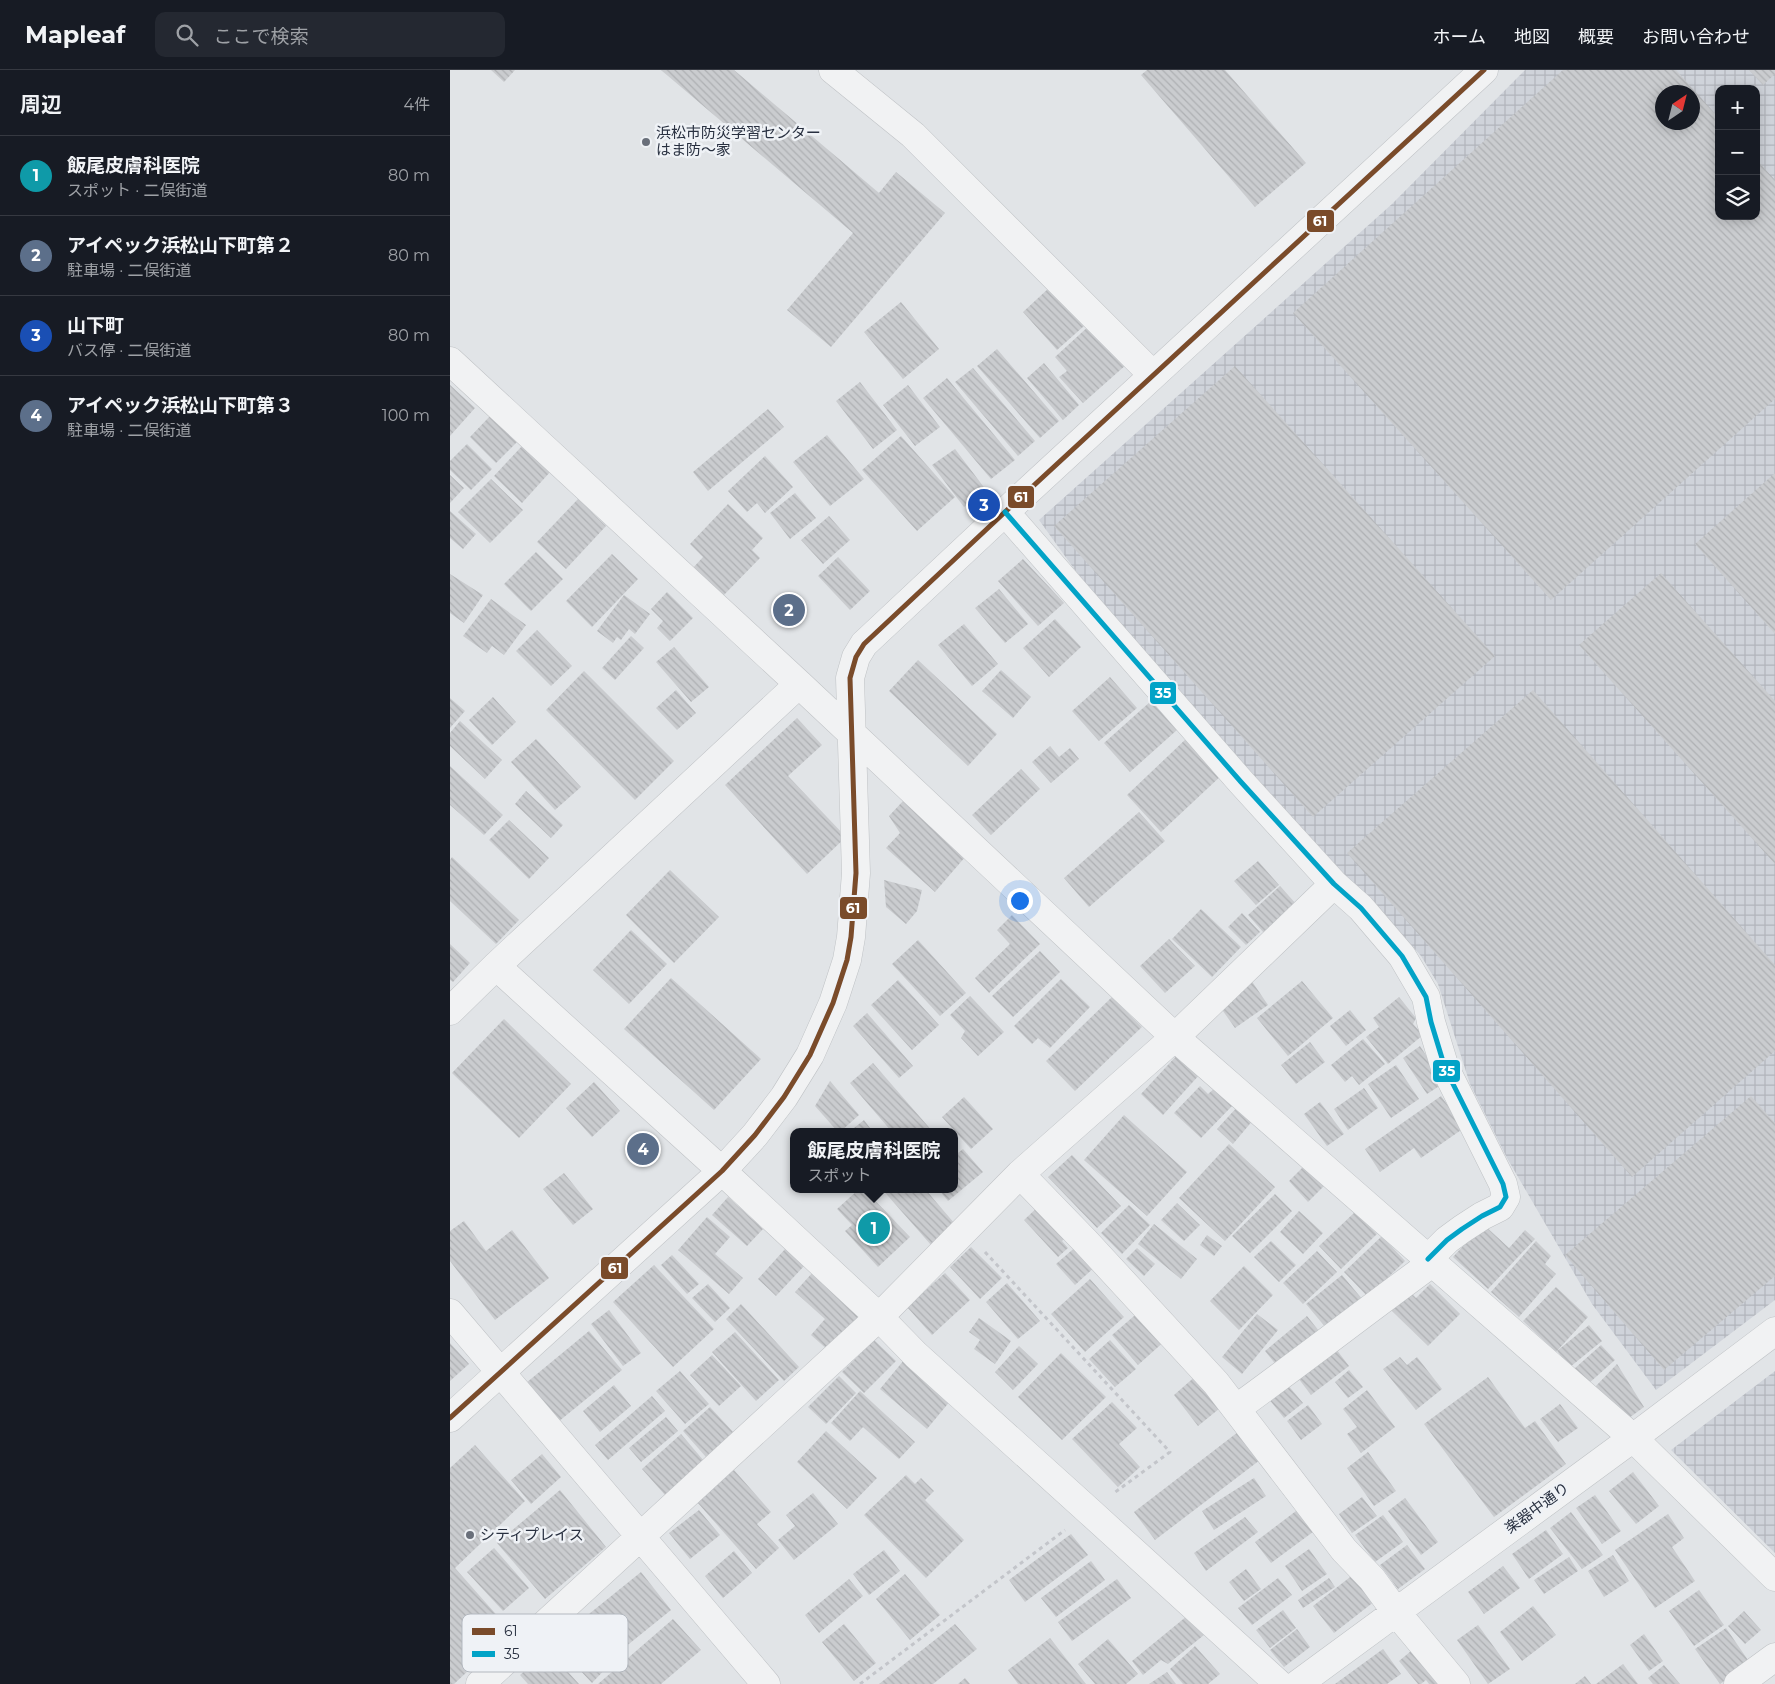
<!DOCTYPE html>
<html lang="ja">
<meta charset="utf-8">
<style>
:root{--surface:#171b24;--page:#242831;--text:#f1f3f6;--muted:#9ea1a6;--line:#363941;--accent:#2563eb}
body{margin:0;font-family:Montserrat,"Noto Sans JP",sans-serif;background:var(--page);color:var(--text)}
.controls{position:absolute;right:15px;top:15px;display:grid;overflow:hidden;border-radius:10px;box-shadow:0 2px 12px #0003}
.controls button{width:45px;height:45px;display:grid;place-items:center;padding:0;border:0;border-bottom:1px solid var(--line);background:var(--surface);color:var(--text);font:25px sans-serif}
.compass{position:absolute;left:1205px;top:15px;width:45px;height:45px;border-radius:50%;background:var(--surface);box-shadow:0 2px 12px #0003;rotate:35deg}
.you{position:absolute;left:569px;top:830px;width:18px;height:18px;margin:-12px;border:4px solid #fff;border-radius:50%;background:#1a73e8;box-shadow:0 0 0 8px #1a73e833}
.badge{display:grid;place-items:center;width:32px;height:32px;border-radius:50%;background:var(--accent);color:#fff;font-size:16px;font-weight:700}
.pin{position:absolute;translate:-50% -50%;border:2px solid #fff;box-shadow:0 1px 5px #0006}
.popup{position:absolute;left:340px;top:1058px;width:168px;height:65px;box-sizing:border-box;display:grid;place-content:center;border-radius:10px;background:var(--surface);filter:drop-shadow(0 1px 4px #0005);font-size:16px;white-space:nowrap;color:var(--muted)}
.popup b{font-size:19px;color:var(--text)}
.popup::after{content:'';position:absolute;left:50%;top:100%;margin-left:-10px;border:10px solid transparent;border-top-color:var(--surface)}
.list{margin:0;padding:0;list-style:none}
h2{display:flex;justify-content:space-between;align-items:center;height:65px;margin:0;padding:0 20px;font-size:21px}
h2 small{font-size:16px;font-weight:400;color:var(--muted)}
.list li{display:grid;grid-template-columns:32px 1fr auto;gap:15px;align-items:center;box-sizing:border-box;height:80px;padding:0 20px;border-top:1px solid var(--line)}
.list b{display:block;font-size:19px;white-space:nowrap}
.list p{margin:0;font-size:16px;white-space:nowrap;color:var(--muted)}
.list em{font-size:16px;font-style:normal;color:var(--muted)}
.icon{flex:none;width:28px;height:28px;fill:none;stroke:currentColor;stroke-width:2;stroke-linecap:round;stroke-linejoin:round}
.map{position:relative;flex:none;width:1325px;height:1614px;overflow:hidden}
header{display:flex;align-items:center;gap:30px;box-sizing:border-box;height:70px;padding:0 25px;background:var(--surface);border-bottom:1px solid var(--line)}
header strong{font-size:24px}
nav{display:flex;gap:28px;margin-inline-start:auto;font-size:18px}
.search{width:350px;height:45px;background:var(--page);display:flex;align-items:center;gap:12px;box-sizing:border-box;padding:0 18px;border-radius:10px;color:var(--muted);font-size:19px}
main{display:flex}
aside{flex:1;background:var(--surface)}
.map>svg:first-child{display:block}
.industrial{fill:url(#industrial-grid);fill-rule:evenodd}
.building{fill:url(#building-back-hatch);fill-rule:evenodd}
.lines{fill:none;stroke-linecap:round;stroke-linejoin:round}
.minor-casing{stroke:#bfc2c5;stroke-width:29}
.path{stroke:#c3c5ca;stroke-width:3;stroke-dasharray:4 4;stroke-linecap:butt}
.minor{stroke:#f1f2f3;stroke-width:28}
.bus-1-casing{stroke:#eff2f6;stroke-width:9}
.bus-2-casing{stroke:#eff2f6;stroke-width:9}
.bus-1{stroke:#7a4b2a;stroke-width:5}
.bus-2{stroke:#02a3c7;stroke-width:5}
.poi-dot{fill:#696f7a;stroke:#eff2f6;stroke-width:2}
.labels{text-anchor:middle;stroke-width:5;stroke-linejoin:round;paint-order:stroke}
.poi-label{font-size:15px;fill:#283040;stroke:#eff2f6;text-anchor:start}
.street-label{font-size:15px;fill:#283040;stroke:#eff2f6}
.key{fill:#eff2f6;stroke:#b3b8bf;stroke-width:1}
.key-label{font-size:14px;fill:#283040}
.line-badge{stroke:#eff2f6;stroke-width:2}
.badge-label{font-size:14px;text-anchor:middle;font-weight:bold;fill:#fff}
</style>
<header>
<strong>Mapleaf</strong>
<div class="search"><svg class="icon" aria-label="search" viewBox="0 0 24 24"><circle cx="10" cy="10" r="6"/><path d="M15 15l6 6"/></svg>ここで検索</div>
<nav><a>ホーム</a><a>地図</a><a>概要</a><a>お問い合わせ</a></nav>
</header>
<main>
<aside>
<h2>周辺<small>4件</small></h2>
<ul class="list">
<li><span class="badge" style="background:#0f9aa8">1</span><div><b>飯尾皮膚科医院</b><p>スポット · 二俣街道</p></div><em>80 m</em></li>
<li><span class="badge" style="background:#5c6f8a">2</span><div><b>アイペック浜松山下町第２</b><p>駐車場 · 二俣街道</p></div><em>80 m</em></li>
<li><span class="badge" style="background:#1a4fb4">3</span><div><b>山下町</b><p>バス停 · 二俣街道</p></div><em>80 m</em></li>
<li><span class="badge" style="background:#5c6f8a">4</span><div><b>アイペック浜松山下町第３</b><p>駐車場 · 二俣街道</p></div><em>100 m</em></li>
</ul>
</aside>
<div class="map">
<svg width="1325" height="1614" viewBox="0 0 1325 1614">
<defs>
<pattern id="industrial-grid" width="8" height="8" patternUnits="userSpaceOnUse" patternTransform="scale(1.25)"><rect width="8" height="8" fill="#cfd3da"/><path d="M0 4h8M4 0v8" fill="none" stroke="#b2b5bc"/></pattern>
<pattern id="building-back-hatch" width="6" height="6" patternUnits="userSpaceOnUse" patternTransform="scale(1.25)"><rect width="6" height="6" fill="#cacccf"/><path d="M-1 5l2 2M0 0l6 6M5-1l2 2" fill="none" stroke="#aeb0b3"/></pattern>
</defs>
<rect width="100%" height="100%" fill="#e1e4e7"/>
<!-- industrial -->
<path class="industrial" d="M1075 0H1325V1230L1206 1320 1142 1234 1057 1088 1020 1014 988 914 971 886 917 826 885 800 630 507 589 450 942 134ZM1269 19H1306V146H1269ZM1212 22H1242V52H1212Z
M1325 1301V1483L1221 1380Z"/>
<!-- building -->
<path class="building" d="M41 0H65L54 12Z
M211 0H284L429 123 446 102 495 143 381 277 337 240 403 163Z
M697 0H775L856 93 805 137 691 5Z
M1113 0H1226L1269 48V146H1306V89L1325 110V329L1101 530 843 243ZM1212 22H1242V52H1212Z
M1299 0H1325V4L1313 15Z
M600 217 634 256 607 280 573 242Z
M451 232 489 279 453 309 414 262Z
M641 254 677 294 633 333 609 307 617 301 605 287Z
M547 279 609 351 590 368 527 296Z
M594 293 629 335 613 350 577 308Z
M785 296 1045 586 863 747 604 456Z
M523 298 585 371 568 386 505 312Z
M497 308 565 390 541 409 473 328Z
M410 312 447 360 423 379 386 331Z
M0 315 25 338 0 366Z
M458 315 490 357 465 376 433 335Z
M318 339 334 357 258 421 243 402Z
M40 346 67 372 46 393 20 367Z
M377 365 414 409 380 436 343 392Z
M451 366 505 427 467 461 412 400Z
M17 374 42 399 21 420 0 400V391Z
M72 376 101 401 72 433 44 406Z
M505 379 536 420 514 437 482 395Z
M315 386 343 417 315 443 307 433 297 442 278 421Z
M1325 403V564L1245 474Z
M0 405 14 418 0 433Z
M41 409 73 440 40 473 8 442Z
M345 423 366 448 340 469 320 443Z
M128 429 156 456 116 499 87 472Z
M278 434 313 468 302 480 310 488 272 527 242 499 253 487 240 474Z
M0 441 26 464 13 479 0 468Z
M379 446 400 470 373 494 351 470Z
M86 482 113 509 81 541 54 514Z
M162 484 188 509 142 557 116 531Z
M388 487 420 521 400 540 368 506Z
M573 489 614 533 588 556 548 511Z
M1211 503 1325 631V794L1129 575Z
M0 504 33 525 14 553 0 543Z
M549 519 578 554 555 573 525 538Z
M217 522 243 548 220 571 207 558 213 551 201 539Z
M174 525 200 544 185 564 179 559 171 570 167 567 163 573 147 561Z
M41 529 76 555 54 585 42 576 37 583 13 566Z
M605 549 631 577 599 607 573 578Z
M514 554 548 594 522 616 488 575Z
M87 560 122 596 101 616 66 581Z
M181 566 194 578 165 610 152 598Z
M224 577 259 617 241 632 206 592Z
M468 590 547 664 518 696 439 621Z
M551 600 581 627 563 648 532 621Z
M134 601 224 691 185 730 96 640Z
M660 607 687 638 649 671 622 641Z
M226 620 246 643 227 660 206 638Z
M1083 620 1325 895V981L1182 1107 897 783Z
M43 627 66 652 42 675 19 650Z
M0 628 15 641 0 658Z
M701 631 727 660 680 702 654 673Z
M347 648 372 675 338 706 396 767 357 804 275 715Z
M10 651 52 690 35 709 0 676V663Z
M738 667 773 704 711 762 677 725Z
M86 669 131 717 105 740 61 692Z
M600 676 609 687 620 678 629 689 601 713 582 692Z
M0 696 53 745 34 765 0 735Z
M571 699 590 719 541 765 522 745Z
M76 721 113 755 101 768 65 734Z
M453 731 516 786 485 822 436 778 450 763 439 746Z
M689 742 715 771 639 837 614 808Z
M59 750 99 788 79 809 39 770Z
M2 787 69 850 46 874 0 831V790Z
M808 791 829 815 806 835 784 811Z
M220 800 269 847 224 893 176 845Z
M434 810 472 820 467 841 456 854 436 837Z
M830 816 847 835 814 863 798 845Z
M751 839 791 877 762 907 722 869Z
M792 843 810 862 796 875 778 857Z
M562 845 590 874 539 923 525 908 560 874 547 860Z
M181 860 217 894 179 934 143 900Z
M719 869 745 896 715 923 690 896Z
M468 870 516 923 490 946 442 894Z
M0 874 20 893 3 912 0 910Z
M590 881 610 902 563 947 542 926Z
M221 908 311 989 264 1040 174 959Z
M611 909 640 937 600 978 588 968 582 974 564 956Z
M448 910 489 955 462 980 421 935Z
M801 910 818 935 785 958 768 934Z
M852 911 883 948 838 986 807 948Z
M520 926 554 962 528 986 511 968 515 961 500 945Z
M662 927 692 957 625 1021 596 991Z
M949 927 966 948 963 954 973 965 938 994 916 967 929 957 923 948Z
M900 940 916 960 896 976 880 956Z
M417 943 463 996 449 1008 403 956Z
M54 949 121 1014 69 1068 2 1003Z
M913 969 935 994 909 1015 902 1006 895 1012 881 995Z
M860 972 875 992 846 1014 831 995Z
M970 976 994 1013 977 1024 953 988Z
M729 983 751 1003 713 1045 691 1024Z
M423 993 483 1062H442L400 1013Z
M946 995 969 1029 941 1048 918 1014Z
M380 1011 409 1045 390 1062H388L365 1036Z
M144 1012 170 1041 142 1067 116 1038Z
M750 1016 758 1024 765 1018 783 1035 751 1068 724 1043Z
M914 1018 928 1038 898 1060 884 1039Z
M991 1026 1014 1058 971 1088 964 1078 930 1102 915 1079Z
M1301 1026 1325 1053V1206L1214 1300 1115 1185Z
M514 1027 543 1059 521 1079 492 1047Z
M870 1032 894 1064 877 1076 854 1044Z
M789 1035 804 1049 783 1074 767 1059Z
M674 1045 737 1102 697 1146 634 1090Z
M414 1050 423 1062H399Z
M779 1074 825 1117 775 1171 729 1128Z
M513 1079 533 1102 498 1131 488 1119H504V1086Z
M622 1085 671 1136 647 1158 598 1107Z
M854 1096 874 1116 858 1132 839 1111Z
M114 1103 143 1139 123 1155 93 1119Z
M409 1119H414L460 1167 428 1197 395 1161 402 1155 387 1139Z
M432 1119H475L505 1154 481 1175Z
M825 1124 842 1141 800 1183 782 1166Z
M278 1127 313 1159 297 1176 262 1145Z
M592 1133 621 1163 612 1171 618 1178 608 1187 574 1150Z
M727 1133 750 1155 734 1171 711 1150Z
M679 1135 700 1155 672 1184 651 1163Z
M849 1141 873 1163 853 1184 830 1162Z
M905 1142 927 1164 891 1199 869 1176Z
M257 1147 280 1167 265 1184 293 1208 279 1224 228 1180Z
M14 1151 36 1181 62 1160 99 1208 45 1250 0 1191V1161Z
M704 1154 747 1189 731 1209 688 1174Z
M1033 1154 1059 1178 1075 1160 1085 1169 1038 1219 1003 1187Z
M757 1165 772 1176 764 1186 750 1175Z
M932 1166 955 1191 918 1227 894 1202Z
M821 1171 846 1195 829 1212 804 1187Z
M1086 1171 1101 1186 1095 1194 1106 1204 1069 1247 1041 1222Z
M629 1174 647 1195 625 1215 606 1194Z
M521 1177 552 1208 530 1229 500 1197Z
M336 1178 355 1195 326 1226 308 1209Z
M687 1178 705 1194 694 1206 676 1189Z
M867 1181 887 1202 853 1234 833 1213Z
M222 1185 249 1214 237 1224 211 1195Z
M204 1195 264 1259 223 1297 163 1232Z
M794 1196 823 1225 789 1260 760 1231Z
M363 1202 411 1246 379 1281 361 1265 375 1249 345 1222Z
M495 1203 520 1230 482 1265 457 1237Z
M892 1205 913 1230 877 1259 856 1234Z
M640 1209 674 1247 635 1282 601 1244Z
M557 1213 590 1251 568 1269 536 1232Z
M258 1214 280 1238 265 1252 242 1228Z
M980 1214 1010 1244 978 1276 940 1239 958 1220 966 1228Z
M1106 1217 1138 1247 1106 1282 1073 1251Z
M291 1234 349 1297 334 1311 276 1249Z
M159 1240 191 1283 173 1296 141 1254Z
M691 1240 717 1269 688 1295 662 1265Z
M807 1244 828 1260 792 1304 772 1287Z
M857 1246 873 1266 831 1301 815 1281Z
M529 1248 561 1271 545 1294 524 1279 530 1270 519 1262Z
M1139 1255 1152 1271 1120 1297 1107 1281Z
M139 1261 172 1300 108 1352 76 1313Z
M285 1262 329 1310 306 1331 262 1282Z
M424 1270 446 1291 414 1323 392 1302Z
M660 1270 686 1299 665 1317 639 1289Z
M0 1273 19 1294 0 1311Z
M883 1275 899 1296 861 1325 845 1304Z
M1151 1275 1165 1290 1138 1314 1124 1299Z
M569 1276 588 1294 563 1320 545 1302Z
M611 1283 656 1327 612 1370 568 1327Z
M262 1285 291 1316 269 1336 240 1305Z
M950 1287 957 1295 967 1287 992 1319 966 1340 933 1299Z
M454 1290 501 1330 477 1359 430 1319Z
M1167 1294 1194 1337 1179 1348 1145 1317Z
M899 1300 913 1317 898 1328 885 1312Z
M230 1301 259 1334 235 1354 206 1321Z
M748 1304 775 1334 748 1356 724 1325Z
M389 1306 406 1323 376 1354 358 1337Z
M1038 1307 1075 1358 1085 1351 1116 1394 1044 1447 974 1354Z
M837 1314 853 1333 834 1348 818 1328Z
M164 1315 181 1336 150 1362 133 1341Z
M917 1320 945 1357 911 1383 897 1364 907 1357 893 1339Z
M410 1321 465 1372 449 1389 413 1357 400 1371 381 1353Z
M202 1326 215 1341 158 1390 145 1375Z
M662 1332 687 1358 669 1374 690 1397 668 1417 622 1369Z
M1110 1334 1128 1358 1108 1372 1090 1349Z
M858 1335 872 1354 851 1370 837 1351Z
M260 1337 284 1363 256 1387 233 1361Z
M216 1347 228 1361 191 1392 179 1378Z
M376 1361 427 1408 397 1439 347 1392Z
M788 1362 810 1390 705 1470 684 1442Z
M231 1364 254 1391 215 1425 192 1399Z
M25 1375 75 1431 5 1498 61 1561 4 1614H0V1398Z
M918 1382 946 1421 924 1436 897 1398Z
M92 1384 111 1407 81 1434 61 1410Z
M284 1400 321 1442 307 1454 329 1478 306 1499 247 1432Z
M1183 1402 1209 1436 1186 1454 1159 1421Z
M456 1405 465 1414 471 1408 484 1421 475 1430 514 1470 476 1508 414 1445Z
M804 1408 816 1426 764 1460 752 1441Z
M110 1420 156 1477 95 1529 47 1473Z
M363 1423 388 1454 344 1490 328 1470 345 1456 336 1445Z
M1145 1425 1171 1461 1152 1474 1126 1438Z
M912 1427 927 1446 902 1463 889 1444Z
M955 1428 988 1472 971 1485 938 1441Z
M850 1438 867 1459 821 1493 805 1472Z
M249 1440 270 1465 240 1489 219 1463Z
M1121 1442 1153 1485 1132 1499 1100 1458Z
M1218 1444 1234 1468 1222 1477 1245 1511 1205 1538 1165 1480Z
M933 1445 953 1472 925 1492 905 1465Z
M795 1447 808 1462 756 1501 744 1483Z
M1096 1460 1113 1484 1079 1509 1062 1484Z
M621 1464 638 1485 575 1532 559 1510Z
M957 1475 975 1499 948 1519 930 1495Z
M44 1478 79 1518 53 1541 17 1502Z
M859 1479 877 1504 852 1521 835 1496Z
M434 1480 450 1501 419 1525 403 1504Z
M284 1481 302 1503 273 1528 255 1506Z
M1163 1485 1179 1511 1154 1527 1138 1501Z
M1119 1487 1128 1501 1094 1524 1084 1510Z
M641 1491 655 1510 606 1547 591 1528Z
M1053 1496 1070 1518 1034 1544 1018 1522Z
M796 1499 811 1519 794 1531 779 1512Z
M191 1502 221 1540 164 1586 134 1548Z
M455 1504 490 1545 460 1570 426 1529Z
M904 1504 925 1531 884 1563 863 1536Z
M828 1508 842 1525 802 1555 788 1538Z
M879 1508 885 1517 853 1538 848 1530Z
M399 1509 413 1526 369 1563 355 1545Z
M667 1509 681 1528 622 1571 608 1552Z
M1249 1520 1274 1555 1244 1576 1219 1541Z
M1083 1536 1106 1565 1072 1591 1050 1562Z
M833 1540 846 1558 820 1578 806 1560Z
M1294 1541 1311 1560 1295 1574 1278 1556Z
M737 1546 754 1565 718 1594 711 1590 693 1605 682 1591Z
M223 1549 251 1580 211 1614H148Z
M394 1554 426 1593 404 1611 372 1572Z
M505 1554 527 1579 483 1614H429Z
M1028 1555 1060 1599 1038 1614 1007 1570Z
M1276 1558 1300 1593 1270 1614 1245 1579Z
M847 1559 860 1577 834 1597 820 1580Z
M1194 1564 1213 1591 1199 1601 1180 1575Z
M600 1568 636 1614H568L558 1600Z
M658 1569 688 1604 676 1614H645L628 1594Z
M745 1576 770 1604 758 1614H733L720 1599Z
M967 1576 995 1614H979L976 1610 971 1614H968L949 1591Z
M145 1577 161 1593 142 1613 126 1596Z
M933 1579 951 1604 937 1614H885Z
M98 1580 129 1614H78L70 1605Z
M1173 1594 1188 1614H1146Z
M1214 1595 1230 1614H1203L1198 1608Z
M717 1602 726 1614H699Z
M1135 1606 1141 1614H1125Z
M515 1608 520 1614H508Z"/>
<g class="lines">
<!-- minor casing -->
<g class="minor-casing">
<path id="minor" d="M383 0 463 65 703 305
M0 291 349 614 728 970 1183 1368 1325 1507
M555 442 791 712 884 814 911 838 952 886 976 927 981 952 995 998 1053 1114 1056 1127 1050 1137 1032 1146 1012 1159 997 1170 978 1189
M46 896 272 1101 429 1247 466 1285 640 1442 829 1614
M0 941 46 896 349 614
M570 1104 635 1171 766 1313 894 1480 922 1509 946 1542 1006 1614
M0 1243 316 1614
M787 1338C852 1291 916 1241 982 1193
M0 1348 272 1101 305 1065 334 1027 360 985 383 933 397 890 401 867 406 803 400 608 406 587 414 574 555 442 1034 0
M30 1614 429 1247 570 1104 725 967 884 814
M848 1614 1183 1368 1325 1261
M1288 1614 1325 1587"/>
</g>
<!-- path -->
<path class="path" d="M535 1182 720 1382 664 1423
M410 1614 615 1460"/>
<!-- minor -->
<use href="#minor" class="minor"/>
<!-- bus-1 casing -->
<g class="bus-1-casing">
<path id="bus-1" d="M0 1348 272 1101 305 1065 334 1027 360 985 383 933 397 890 401 867 406 803 400 608 406 587 414 574 555 442 1034 0"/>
</g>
<!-- bus-2 casing -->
<g class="bus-2-casing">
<path id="bus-2" d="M555 442 791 712 884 814 911 838 952 886 976 927 981 952 995 998 1053 1114 1056 1127 1050 1137 1032 1146 1012 1159 997 1170 978 1189"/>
</g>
<!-- bus-1 -->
<use href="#bus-1" class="bus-1"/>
<!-- bus-2 -->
<use href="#bus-2" class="bus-2"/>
</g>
<!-- markers -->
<g class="poi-dot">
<circle cx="196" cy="72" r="5"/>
<circle cx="20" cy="1465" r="5"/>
</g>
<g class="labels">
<!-- poi labels -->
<g class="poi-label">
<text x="206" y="68">浜松市防災学習センター<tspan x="206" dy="17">はま防～家</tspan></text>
<text x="30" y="1470">シティプレイス</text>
</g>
<!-- street labels -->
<g class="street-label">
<text transform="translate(1087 1438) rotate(-36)" y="5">楽器中通り</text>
</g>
</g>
<!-- legend -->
<rect x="12" y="1544" width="166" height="58" rx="8" class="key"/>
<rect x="22" y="1558" width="23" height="7" fill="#7a4b2a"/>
<rect x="22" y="1581" width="23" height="6" fill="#02a3c7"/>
<g class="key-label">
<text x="54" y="1566">61</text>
<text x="54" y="1589">35</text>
</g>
<g class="line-badge">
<rect x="856" y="139" width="29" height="24" rx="5" fill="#7a4b2a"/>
<rect x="557" y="415" width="28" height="24" rx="5" fill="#7a4b2a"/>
<rect x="699" y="611" width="28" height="24" rx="5" fill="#02a3c7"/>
<rect x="389" y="826" width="29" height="24" rx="5" fill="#7a4b2a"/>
<rect x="982" y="989" width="29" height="24" rx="5" fill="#02a3c7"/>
<rect x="150" y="1186" width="29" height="24" rx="5" fill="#7a4b2a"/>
</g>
<g class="badge-label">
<text x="870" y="156">61</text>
<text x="571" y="432">61</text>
<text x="713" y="628">35</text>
<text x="403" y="843">61</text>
<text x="997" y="1006">35</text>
<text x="165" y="1203">61</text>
</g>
</svg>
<div class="controls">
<button>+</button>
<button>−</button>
<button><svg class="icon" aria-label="layers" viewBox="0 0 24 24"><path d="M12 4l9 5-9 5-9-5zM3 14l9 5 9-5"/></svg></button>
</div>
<svg class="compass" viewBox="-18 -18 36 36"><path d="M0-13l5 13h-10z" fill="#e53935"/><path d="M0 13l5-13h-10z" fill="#9ea1a6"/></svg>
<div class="you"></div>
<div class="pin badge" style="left:424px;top:1158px;background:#0f9aa8">1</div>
<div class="popup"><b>飯尾皮膚科医院</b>スポット</div>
<div class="pin badge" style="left:339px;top:540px;background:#5c6f8a">2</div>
<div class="pin badge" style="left:534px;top:435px;background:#1a4fb4">3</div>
<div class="pin badge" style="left:193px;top:1079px;background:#5c6f8a">4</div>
</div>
</main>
